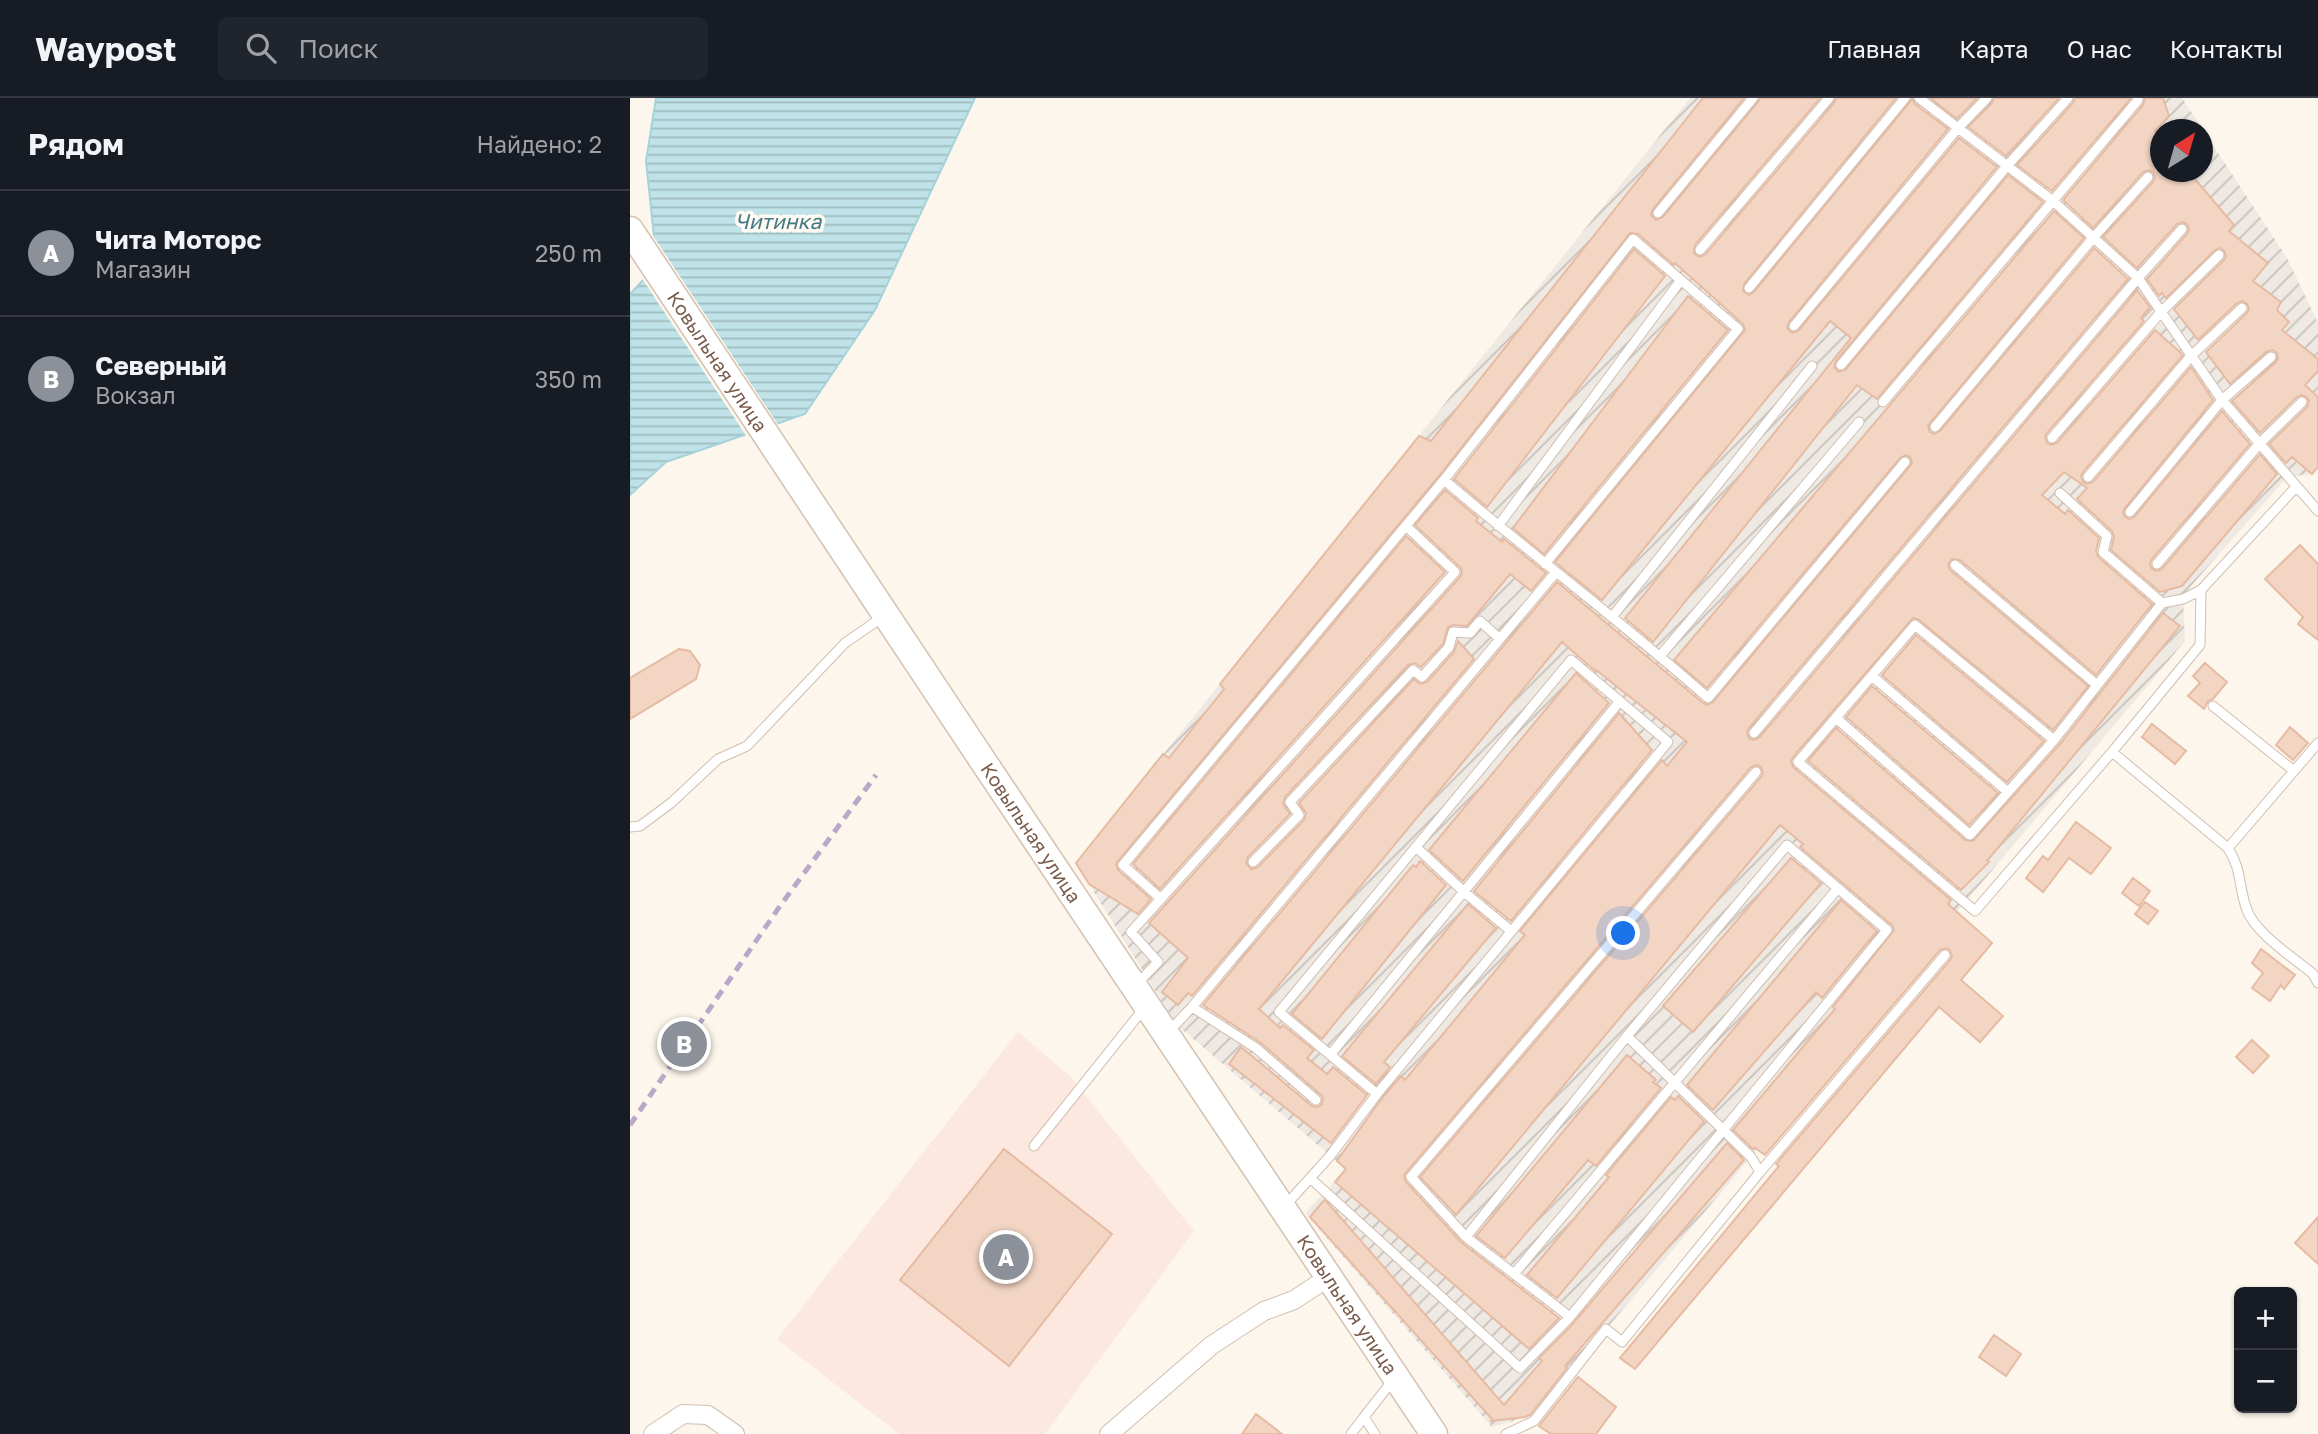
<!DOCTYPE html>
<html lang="ru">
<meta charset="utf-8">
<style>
:root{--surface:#171b24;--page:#20242c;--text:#f1f3f6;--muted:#9ea1a6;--line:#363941;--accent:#8c9099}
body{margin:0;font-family:"Golos Text",sans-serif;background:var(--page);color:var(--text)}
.controls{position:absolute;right:21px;bottom:21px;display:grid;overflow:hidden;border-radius:10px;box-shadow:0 2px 5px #0004}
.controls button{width:63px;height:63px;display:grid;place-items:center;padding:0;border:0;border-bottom:2px solid var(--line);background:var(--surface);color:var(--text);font:35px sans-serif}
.compass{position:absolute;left:1520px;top:21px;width:63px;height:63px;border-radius:50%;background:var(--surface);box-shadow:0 2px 5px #0004;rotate:37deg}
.you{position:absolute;left:994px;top:836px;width:24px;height:24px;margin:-18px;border:5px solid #fff;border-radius:50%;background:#1a73e8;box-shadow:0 0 0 10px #1a73e833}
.badge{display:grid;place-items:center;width:46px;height:46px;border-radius:50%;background:var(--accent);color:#fff;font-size:23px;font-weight:700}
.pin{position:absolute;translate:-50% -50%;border:4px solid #fff;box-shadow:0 2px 7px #0006}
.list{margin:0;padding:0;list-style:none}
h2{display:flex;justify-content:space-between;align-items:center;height:91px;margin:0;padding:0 28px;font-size:30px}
h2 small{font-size:23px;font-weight:400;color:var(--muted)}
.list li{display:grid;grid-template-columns:46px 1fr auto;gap:21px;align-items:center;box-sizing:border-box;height:126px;padding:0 28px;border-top:2px solid var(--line)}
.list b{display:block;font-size:26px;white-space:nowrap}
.list p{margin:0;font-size:23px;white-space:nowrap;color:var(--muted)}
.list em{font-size:23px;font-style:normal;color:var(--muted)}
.icon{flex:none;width:38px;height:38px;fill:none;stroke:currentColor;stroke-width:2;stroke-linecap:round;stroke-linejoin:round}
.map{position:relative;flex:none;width:1688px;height:1336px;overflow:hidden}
header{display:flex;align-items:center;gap:42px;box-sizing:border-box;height:98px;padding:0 35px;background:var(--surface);border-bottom:2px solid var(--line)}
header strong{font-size:33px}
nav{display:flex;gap:38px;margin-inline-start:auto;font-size:24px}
.search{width:490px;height:63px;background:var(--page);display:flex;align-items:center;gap:18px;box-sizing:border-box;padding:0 24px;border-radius:10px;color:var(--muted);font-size:26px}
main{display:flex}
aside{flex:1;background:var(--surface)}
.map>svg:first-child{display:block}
.commercial{fill:#fde8e0}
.industrial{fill:url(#industrial-furrows);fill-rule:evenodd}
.water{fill:url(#water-rules);stroke:#a5d3da;stroke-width:2}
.pier{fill:#fdf6ec}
.building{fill:#f3d5c3;stroke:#e6bba3;stroke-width:2}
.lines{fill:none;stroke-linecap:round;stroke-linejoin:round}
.lane-casing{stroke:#d1beb0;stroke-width:11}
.street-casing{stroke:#d1beb0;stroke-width:20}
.secondary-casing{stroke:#d6c0b0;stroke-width:29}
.lane{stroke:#fff;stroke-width:9}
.street{stroke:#fff;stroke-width:18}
.secondary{stroke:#fff;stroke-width:26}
.rail{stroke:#b9a8c9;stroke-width:5;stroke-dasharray:10 7;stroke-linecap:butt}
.labels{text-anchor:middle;stroke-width:7;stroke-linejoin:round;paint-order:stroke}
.street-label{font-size:19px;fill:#7a5c4d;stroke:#fffaf3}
.water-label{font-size:21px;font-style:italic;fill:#437c86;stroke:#fffaf3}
</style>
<header>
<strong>Waypost</strong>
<div class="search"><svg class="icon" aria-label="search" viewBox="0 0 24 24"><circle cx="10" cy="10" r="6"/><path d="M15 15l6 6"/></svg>Поиск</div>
<nav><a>Главная</a><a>Карта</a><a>О нас</a><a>Контакты</a></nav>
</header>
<main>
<aside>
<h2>Рядом<small>Найдено: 2</small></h2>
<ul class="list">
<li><span class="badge">A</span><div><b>Чита Моторс</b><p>Магазин</p></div><em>250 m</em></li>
<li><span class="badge">B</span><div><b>Северный</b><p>Вокзал</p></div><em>350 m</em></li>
</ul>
</aside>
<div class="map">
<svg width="1688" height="1336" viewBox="0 0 1688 1336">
<defs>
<pattern id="industrial-furrows" width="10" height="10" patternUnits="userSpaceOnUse" patternTransform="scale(1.75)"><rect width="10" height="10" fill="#efe9e4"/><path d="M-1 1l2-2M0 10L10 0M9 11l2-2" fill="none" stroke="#c7c0bb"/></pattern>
<pattern id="water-rules" width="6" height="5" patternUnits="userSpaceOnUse" patternTransform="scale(1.75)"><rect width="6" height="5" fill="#bfe3e8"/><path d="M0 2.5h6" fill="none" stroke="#a0bbbe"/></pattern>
</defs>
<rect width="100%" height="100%" fill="#fdf6ec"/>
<!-- commercial -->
<path class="commercial" d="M388 934 440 978 564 1133 415 1336H269L147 1241Z"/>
<!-- industrial -->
<path class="industrial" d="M1060 0H1552L1657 160 1688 225V369L1682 376 1657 379 1562 487 1553 501 1555 543 904 1317 862 1329 675 1115 716 1071 546 926 446 765ZM1531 32H1573V74H1531Z"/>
<!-- water -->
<path class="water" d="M26 0H345L245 212 175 316 36 364 0 397V196L27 167 16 63Z"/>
<!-- pier -->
<path class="pier" d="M20 133 149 328 117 339 11 179 23 166Z"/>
<!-- building -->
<path class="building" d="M1073 0H1114L1023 111 1021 117 1026 122 1033 119 1128 4 1130 0H1190L1065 147 1064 155 1069 159 1075 157 1204 5 1206 0H1266L1114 186 1113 193 1119 197 1124 194 1280 4 1282 0 1285 6 1318 31 1159 224 1157 230 1162 235 1169 232 1329 40 1367 69 1206 263 1204 269 1209 274 1216 271 1378 77 1413 104 1247 301 1227 287 1023 544 995 520 1221 240 1200 223 972 502 925 464 1115 232 1113 226 1045 165 1044 167 1008 136 1000 135 809 378 488 763 486 766 488 772 521 801 508 816 459 786 446 765 533 656 539 660 594 591 590 586 789 338 801 343Z
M1300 0H1347L1327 21Z
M1364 0H1429L1376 58 1338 29 1362 5Z
M1445 0H1501L1422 93 1387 67 1443 5Z
M1515 0H1533L1539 18 1525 33 1530 40V74H1559L1604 127 1599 133 1638 165 1623 183 1651 204 1647 212 1659 224 1652 232 1688 261V273L1675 287 1688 299V369L1682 376 1662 359 1656 365 1639 346 1677 309 1679 303 1676 299 1671 297 1667 299 1630 335 1602 303 1646 264 1648 261 1647 255 1643 252 1636 254 1600 286 1576 254 1617 215 1619 211 1617 206 1613 203 1607 205 1568 242 1544 211 1594 162 1596 158 1594 153 1590 150 1585 152 1536 200 1532 195 1529 198 1517 181 1557 136 1559 132 1557 126 1553 124 1547 126 1507 170 1473 139 1523 84 1525 80 1523 74 1519 72 1513 74 1463 130 1433 102 1513 7Z
M1424 113 1454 140 1300 325 1298 328 1300 334 1304 336 1310 333 1464 150 1498 181 1119 630 1117 634 1119 640 1123 642 1129 640 1507 192 1520 209 1511 220 1514 223 1417 335 1415 339 1417 345 1421 347 1427 345 1525 232 1553 257 1453 374 1451 378 1453 384 1457 386 1463 384 1561 269 1583 302 1495 410 1493 414 1495 419 1500 421 1505 418 1592 313 1620 346 1522 461 1520 465 1522 471 1526 473 1532 471 1630 356 1647 376 1552 488 1530 494 1481 452 1484 439 1482 433 1447 401 1457 390 1434 374 1412 397 1435 416 1438 412 1469 440 1466 453 1468 459 1522 506 1466 577 1330 462 1322 461 1318 466 1320 472 1458 588 1423 632 1289 522 1283 520 1163 659 1161 663 1163 669 1321 802 1318 806 1362 845 1331 882 1373 918 1350 944 1309 909 1005 1271 990 1260 1149 1068 1146 1066 1320 862 1322 858 1320 852 1316 850 1310 852 1135 1057 1125 1050 1123 1051 1103 1032 1205 911 1203 909 1264 832 1262 827 1170 749 1173 746 1150 727 826 1117 790 1079 1131 679 1133 675 1131 669 1127 667 1121 669 774 1077 776 1084 831 1144 929 1220 899 1251 705 1084 716 1071 707 1063 752 1000 771 978 775 982 895 837 890 833 1032 662 1037 668 1057 644 966 572 965 573 932 544 629 911 650 930 653 927 684 952 677 960 697 976 703 969 737 997 701 1045 599 966 611 949 682 1008 688 1009 692 1006 693 1000 691 997 631 945 573 907 927 484 1073 605 1077 607 1083 604 1280 368 1282 365 1280 359 1276 357 1270 360 1077 590 1044 562Z
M1004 151 1035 178 857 409 824 381Z
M1058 198 1098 232 914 456 883 430Z
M815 392 848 420 846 423 872 444 874 441 916 475 901 493 880 476 837 528 823 527 818 529 813 546 791 569 785 565 778 567 655 699 653 706 660 716 618 759 616 765 621 771 628 769 674 722 676 715 669 705 784 581 790 586 797 584 824 554 828 543 844 561 562 898 558 895 548 907 532 894 558 860 519 825 831 478 832 473 830 469 785 427Z
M776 438 815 474 530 791 503 766Z
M1670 447 1688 466V542L1668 526 1673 519 1635 481Z
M1533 515 1550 528 1357 763 1359 764 1331 792 1178 663 1206 630 1335 742 1343 743 1430 646Z
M1286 537 1414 643 1377 684 1252 577Z
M49 551 60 553 70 567 66 581 0 621V580Z
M1575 565 1597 584 1583 601 1578 603 1574 611 1558 598 1570 585 1563 578Z
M946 575 979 605 833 783 799 752Z
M1242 588 1368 695 1339 727 1216 619Z
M989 615 1022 652 881 823 844 793Z
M1522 626 1556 653 1545 666 1512 639Z
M1660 629 1678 645 1663 662 1646 647Z
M1446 724 1481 750 1461 776 1439 760 1413 794 1396 780 1413 758 1418 762Z
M1161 760 1191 785 1063 934 1033 908Z
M790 763 816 787 692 941 662 916 783 767 786 769Z
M1503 780 1520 793 1509 808 1492 795Z
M1211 802 1247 833 1192 900 1186 894 1083 1012 1057 987Z
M1515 804 1528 813 1518 826 1505 816Z
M838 806 866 830 754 964 760 969 746 986 712 958Z
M1631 851 1665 877 1654 891 1651 887 1640 903 1622 890 1633 875 1622 865Z
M1622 942 1639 958 1623 975 1606 959Z
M997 957 1026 982 1023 984 1031 990 966 1068 958 1062 875 1160 846 1138Z
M1048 998 1074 1023 1073 1025 927 1200 897 1177 979 1079 976 1077 1041 999 1045 1002Z
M1097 1045 1114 1062 935 1268 937 1270 900 1317 895 1319 861 1323 862 1321 680 1119 694 1102 697 1104 874 1307 912 1263 909 1260 940 1229Z
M374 1051 482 1136 379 1268 270 1182Z
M1688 1119V1166L1665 1145Z
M1364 1237 1391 1256 1376 1278 1349 1259Z
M948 1279 986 1309 966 1336H921L909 1328Z
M626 1316 652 1336H612Z"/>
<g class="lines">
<!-- lane casing -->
<g class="lane-casing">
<path id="lane" d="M1289 0 1423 103 1508 180 1592 302 1688 413
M1028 115 1123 0
M1070 152 1199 0
M1119 190 1275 0
M1164 228 1328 30 1357 0
M1211 267 1377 68 1438 0
M1253 304 1508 2
M1305 329 1463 140 1518 79
M1422 340 1531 214 1589 157
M1458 379 1561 258 1612 210
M814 382C901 456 992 524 1078 600L1275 364
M1430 395 1477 438 1473 454 1532 505 1553 501 1571 492
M1500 414 1592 302 1641 259
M868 428 1051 182
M1527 466 1630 345 1672 304
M1325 467 1467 587
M982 519 1182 268
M1030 558 1229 324
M1242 578 1378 694
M1583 608 1664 673
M1206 620 1340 737 1424 642 1532 505
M1124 635 1508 180 1552 131
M1424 642 1285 527 1168 664 1345 813 1482 654 1570 547 1571 492 1666 389
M1482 654 1598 750C1613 774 1608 789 1617 812 1625 835 1664 860 1683 876L1688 885
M0 729 10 728 41 705 88 661 117 648 215 545 254 518
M786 749 833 793 881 833
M1598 750 1688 645
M623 764 669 717 660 704 783 572 792 579 819 549 823 534 840 535 850 523 870 541
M530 800 493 767 814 382 1003 141 1108 231 915 466
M506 887 528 864 501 834 825 474 776 428
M562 909 626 950 686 1002
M535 933 546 926 562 909 926 474
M997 938 1121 1059 1130 1074
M700 957 990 603
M404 1048 515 909
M680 1080 890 1270 940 1219 1257 832 1157 747 997 938 836 1139
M654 1109 700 1058 747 996 1038 644 941 562 649 914 747 996
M884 1176 1208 790
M940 1219 836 1139 781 1079 1126 674
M721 1336 734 1319
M745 1336 734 1319 763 1282
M876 1336 904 1323 976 1231 992 1244 1130 1074 1315 857"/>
</g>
<!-- street casing -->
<g class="street-casing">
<path id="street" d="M23 1336 53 1316 78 1317 105 1336
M479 1336 582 1247 634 1213 664 1202 699 1179"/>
</g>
<!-- secondary casing -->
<g class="secondary-casing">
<g id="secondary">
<path id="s1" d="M0 132 353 663 804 1336"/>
</g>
</g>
<!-- lane -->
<use href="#lane" class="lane"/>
<!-- street -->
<use href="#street" class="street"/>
<!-- secondary -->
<use href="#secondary" class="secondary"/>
<!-- rail -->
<path class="rail" d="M0 1027 150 808 246 677"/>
</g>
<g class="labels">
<!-- street labels -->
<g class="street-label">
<text dy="7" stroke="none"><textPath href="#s1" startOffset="158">Ковыльная улица</textPath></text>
<text dy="7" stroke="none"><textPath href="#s1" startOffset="724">Ковыльная улица</textPath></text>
<text dy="7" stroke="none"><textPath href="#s1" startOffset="1292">Ковыльная улица</textPath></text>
</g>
<!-- water labels -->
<g class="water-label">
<text x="148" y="131">Читинка</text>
</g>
</g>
</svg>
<div class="controls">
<button>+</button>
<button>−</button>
</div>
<svg class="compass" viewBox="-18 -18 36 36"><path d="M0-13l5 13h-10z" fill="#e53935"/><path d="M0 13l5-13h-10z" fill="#9ea1a6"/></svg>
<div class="you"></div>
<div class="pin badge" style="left:376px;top:1159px">A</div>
<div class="pin badge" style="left:54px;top:946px">B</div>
</div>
</main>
